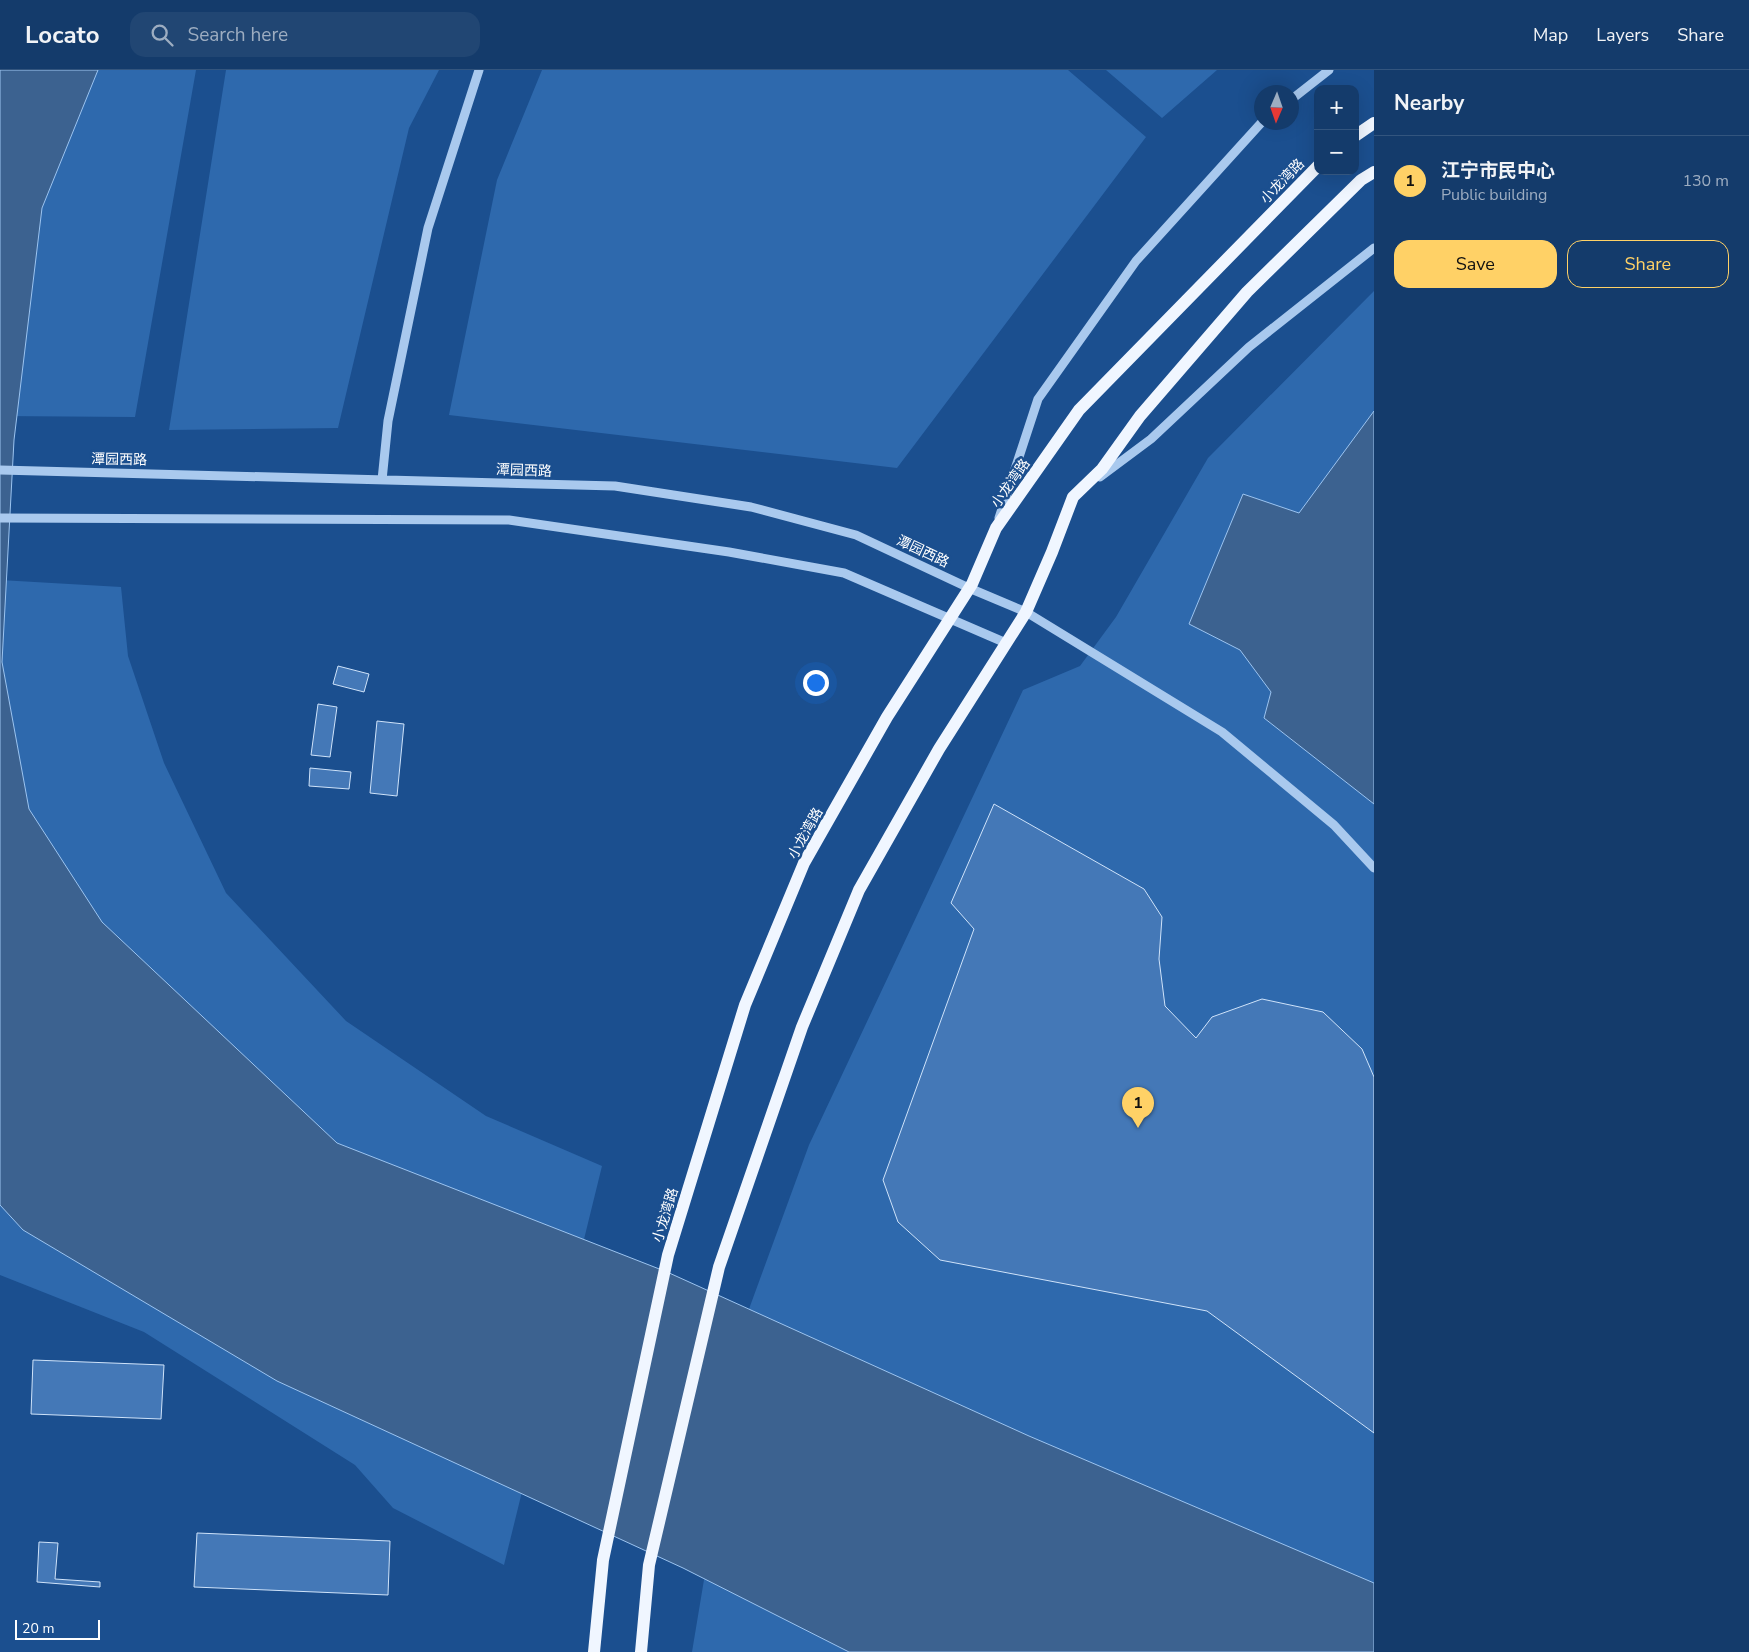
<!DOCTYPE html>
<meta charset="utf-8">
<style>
:root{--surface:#143b6b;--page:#214673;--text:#f1f3f6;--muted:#9dadc1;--line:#33557e;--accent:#ffd166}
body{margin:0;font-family:"Nunito Sans","Noto Sans SC",sans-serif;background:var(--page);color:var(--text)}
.controls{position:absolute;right:15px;top:15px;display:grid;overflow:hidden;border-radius:10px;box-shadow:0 5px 20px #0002}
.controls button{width:45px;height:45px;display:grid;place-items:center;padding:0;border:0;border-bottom:1px solid var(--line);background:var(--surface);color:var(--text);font:25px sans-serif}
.compass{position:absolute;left:1254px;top:15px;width:45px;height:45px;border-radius:50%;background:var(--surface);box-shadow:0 5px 20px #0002;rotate:182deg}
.scale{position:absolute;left:15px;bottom:12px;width:85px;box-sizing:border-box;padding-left:5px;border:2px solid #fff;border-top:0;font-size:14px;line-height:18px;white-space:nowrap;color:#fff;-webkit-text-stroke:4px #1b4f8f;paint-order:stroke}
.you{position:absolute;left:815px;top:612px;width:18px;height:18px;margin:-12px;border:4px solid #fff;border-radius:50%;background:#1a73e8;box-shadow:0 0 0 8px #1a73e833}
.badge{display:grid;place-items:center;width:32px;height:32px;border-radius:50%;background:var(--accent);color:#111;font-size:16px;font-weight:700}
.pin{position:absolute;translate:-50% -41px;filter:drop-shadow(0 1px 2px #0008)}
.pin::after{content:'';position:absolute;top:26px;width:18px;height:15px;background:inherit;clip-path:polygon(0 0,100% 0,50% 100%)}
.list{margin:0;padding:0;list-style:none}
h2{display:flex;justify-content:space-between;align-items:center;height:65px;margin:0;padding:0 20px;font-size:21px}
h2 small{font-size:16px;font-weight:400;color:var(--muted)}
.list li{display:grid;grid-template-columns:32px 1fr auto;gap:15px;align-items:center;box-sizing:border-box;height:90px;padding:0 20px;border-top:1px solid var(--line)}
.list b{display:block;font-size:19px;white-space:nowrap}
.list p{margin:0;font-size:16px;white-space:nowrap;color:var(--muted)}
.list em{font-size:16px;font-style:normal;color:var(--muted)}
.actions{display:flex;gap:10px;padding:15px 20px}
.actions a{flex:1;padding:11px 0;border:1px solid var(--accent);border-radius:15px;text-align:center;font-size:18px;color:var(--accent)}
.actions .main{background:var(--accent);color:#111}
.icon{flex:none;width:28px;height:28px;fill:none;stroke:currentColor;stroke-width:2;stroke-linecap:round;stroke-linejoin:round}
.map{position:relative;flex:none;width:1374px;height:1582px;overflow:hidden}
header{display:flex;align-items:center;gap:30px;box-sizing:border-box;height:70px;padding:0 25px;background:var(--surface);border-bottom:1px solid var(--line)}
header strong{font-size:24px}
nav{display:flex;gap:28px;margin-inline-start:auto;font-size:18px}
.search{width:350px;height:45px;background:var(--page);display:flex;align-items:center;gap:12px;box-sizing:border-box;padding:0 18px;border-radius:15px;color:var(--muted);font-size:19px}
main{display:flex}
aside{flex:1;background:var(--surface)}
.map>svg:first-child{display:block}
.green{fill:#2e69ad}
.water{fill:#3c6290;stroke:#9cc4f0}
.building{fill:#4478b7;stroke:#cfe3fa}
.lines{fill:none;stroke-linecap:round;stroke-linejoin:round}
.minor{stroke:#a9c9ee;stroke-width:9}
.major{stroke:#f0f6ff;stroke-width:12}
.labels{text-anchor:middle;stroke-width:5;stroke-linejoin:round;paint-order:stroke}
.street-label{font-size:14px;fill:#fff;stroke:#1b4f8f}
</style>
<header>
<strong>Locato</strong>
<div class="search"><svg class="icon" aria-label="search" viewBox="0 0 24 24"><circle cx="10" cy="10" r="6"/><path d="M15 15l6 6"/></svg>Search here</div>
<nav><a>Map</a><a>Layers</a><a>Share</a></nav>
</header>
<main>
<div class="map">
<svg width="1374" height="1582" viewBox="0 0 1374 1582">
<rect width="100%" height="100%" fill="#1b4f8f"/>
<!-- green -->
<path class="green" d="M0 0H196L135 347 0 346Z
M226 0H439L409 58 338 358 169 360Z
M542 0H1068L1146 67 897 398 449 345 497 110Z
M1106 0H1217L1162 48Z
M1374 221V1582H692L749 1239 809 1075 1023 620 1080 596 1116 547 1208 388Z
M0 510 121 517 128 586 164 693 226 823 346 951 486 1046 602 1096 504 1495 393 1438 355 1395 144 1262 0 1205Z"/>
<!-- water -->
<path class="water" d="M0 0H98L42 138 14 370 2 592 29 739 102 852 337 1073 667 1202 1029 1366 1374 1513V1582H849L683 1498 277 1311 23 1160 0 1135Z
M1374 341V734L1264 648 1271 622 1240 580 1189 554 1243 424 1299 443Z"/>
<!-- building -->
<path class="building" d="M338 596 369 604 364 622 333 614Z
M318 634 337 637 330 687 311 685Z
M377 651 404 654 397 726 370 723Z
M310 698 351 702 349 719 309 716Z
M994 734 1144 819 1162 847 1159 889 1165 936 1196 968 1212 947 1262 929 1323 942 1362 979 1374 1007V1363L1207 1241 940 1190 898 1152 883 1110 974 859 951 833Z
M33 1290 164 1295 161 1349 31 1344Z
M197 1463 390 1471 388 1525 194 1517Z
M39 1472 58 1473 55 1509 100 1512V1517L37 1512Z"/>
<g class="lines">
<!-- minor -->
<path class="minor" d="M1292 29 1329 0
M0 400 615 416 751 437 856 465 969 518 1026 542 1222 662 1334 755 1374 798
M1100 407 1151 369 1249 277 1374 178
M382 410 388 351 428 158 479 0
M0 448 509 450 729 482 844 503 1006 573
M999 448 1038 329 1136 191 1262 52"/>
<!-- major -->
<path class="major" d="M1355 66 1374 53
M594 1582 603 1490 668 1185 745 935 804 793 887 647 972 514 996 458 1079 340 1318 96
M641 1582 649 1495 719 1197 802 957 859 820 939 679 1026 542 1052 482 1073 427 1102 399 1140 346 1247 222 1361 110 1374 102"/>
</g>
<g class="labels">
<!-- street labels -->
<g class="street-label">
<text transform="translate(1282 111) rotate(-46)" y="5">小龙湾路</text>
<text transform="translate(119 389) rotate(1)" y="5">潭园西路</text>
<text transform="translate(524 400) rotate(2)" y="5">潭园西路</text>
<text transform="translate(1010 413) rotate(-55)" y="5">小龙湾路</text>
<text transform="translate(923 481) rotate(25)" y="5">潭园西路</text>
<text transform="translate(805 763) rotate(-61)" y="5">小龙湾路</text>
<text transform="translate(665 1145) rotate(-73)" y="5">小龙湾路</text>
</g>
</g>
</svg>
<div class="controls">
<button>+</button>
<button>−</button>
</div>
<svg class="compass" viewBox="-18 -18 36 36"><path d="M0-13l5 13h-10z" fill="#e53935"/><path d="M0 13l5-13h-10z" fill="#9dadc1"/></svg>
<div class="scale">20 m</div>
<div class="you"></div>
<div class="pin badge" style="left:1138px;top:1058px">1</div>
</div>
<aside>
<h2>Nearby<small></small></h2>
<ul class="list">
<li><span class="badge">1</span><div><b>江宁市民中心</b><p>Public building</p></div><em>130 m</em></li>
</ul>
<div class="actions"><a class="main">Save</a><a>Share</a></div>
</aside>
</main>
